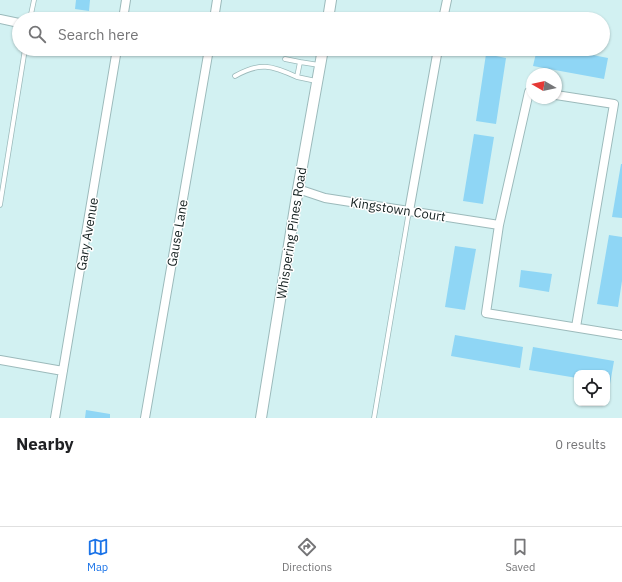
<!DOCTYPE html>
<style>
:root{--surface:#fff;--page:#f6f6f6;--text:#202124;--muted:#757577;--line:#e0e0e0;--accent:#1a73e8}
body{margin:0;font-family:"IBM Plex Sans",sans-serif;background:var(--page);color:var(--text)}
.controls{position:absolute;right:12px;bottom:12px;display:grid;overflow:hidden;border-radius:8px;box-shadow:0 1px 3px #0004}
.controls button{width:36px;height:36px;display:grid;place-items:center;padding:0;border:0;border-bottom:1px solid var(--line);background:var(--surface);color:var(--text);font:20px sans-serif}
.compass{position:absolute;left:526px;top:68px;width:36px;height:36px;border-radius:50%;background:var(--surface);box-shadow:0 1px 3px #0004;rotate:279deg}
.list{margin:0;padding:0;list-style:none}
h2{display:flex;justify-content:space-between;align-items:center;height:52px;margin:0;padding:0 16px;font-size:17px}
h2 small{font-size:13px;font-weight:400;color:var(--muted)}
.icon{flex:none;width:22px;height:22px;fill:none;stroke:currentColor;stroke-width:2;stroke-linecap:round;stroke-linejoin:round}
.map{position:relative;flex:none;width:622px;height:418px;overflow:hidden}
.search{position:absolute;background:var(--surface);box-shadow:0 1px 3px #0004;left:12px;right:12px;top:12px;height:44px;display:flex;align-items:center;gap:10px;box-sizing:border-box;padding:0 14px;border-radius:22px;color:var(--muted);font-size:15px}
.sheet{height:108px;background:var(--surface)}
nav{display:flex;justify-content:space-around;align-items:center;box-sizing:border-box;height:56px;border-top:1px solid var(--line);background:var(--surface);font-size:11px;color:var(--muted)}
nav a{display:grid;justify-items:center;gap:2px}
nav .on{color:var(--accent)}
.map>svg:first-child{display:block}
.building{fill:#8fd6f5}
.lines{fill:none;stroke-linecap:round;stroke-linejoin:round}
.service-casing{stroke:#9cbabb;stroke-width:5.5}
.minor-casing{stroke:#9cbabb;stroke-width:10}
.tertiary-casing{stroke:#9cbabb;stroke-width:12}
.service{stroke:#fff;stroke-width:4}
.minor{stroke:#fff;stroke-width:8}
.tertiary{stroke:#fff;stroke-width:10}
.labels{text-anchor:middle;stroke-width:3;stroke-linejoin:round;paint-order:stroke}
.street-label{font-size:13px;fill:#121e1e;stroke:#fff}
</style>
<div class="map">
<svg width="622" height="418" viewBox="0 0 622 418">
<rect width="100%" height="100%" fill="#d2f1f2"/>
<!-- building -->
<path class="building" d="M76 0H90L89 11 75 9Z
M537 49H562L608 58 604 79 533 66Z
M486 54 506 58 496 124 476 121Z
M474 134 494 137 483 204 463 201Z
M621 164H622V218L612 217Z
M609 235 622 237V281L618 307 597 304Z
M455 246 476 249 465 310 445 307Z
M521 270 552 274 549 292 519 287Z
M455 335 523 347 520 368 451 356Z
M533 347 614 361 610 384H607V373H577V378L529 370Z
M86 410 110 414V418H85Z"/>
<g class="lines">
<!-- service casing -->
<g class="service-casing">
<path id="service" d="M30 19 34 0
M285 59 300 62
M235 76C260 62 271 65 297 77
M316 81 297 77 300 62 319 65
M0 205 25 49
M374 418 409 211"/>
</g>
<!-- minor casing -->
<g class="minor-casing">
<path id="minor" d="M0 19 19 23
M123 19 126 0
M214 19 217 0
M443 19 447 0
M532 92H529L499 225 486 313 622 335
M556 95 614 104 576 327
M298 189 325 198 499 225
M409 211 438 49
M0 360 63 371
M55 418 117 49
M145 418 209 49"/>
</g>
<!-- tertiary casing -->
<g class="tertiary-casing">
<path id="tertiary" d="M328 19 331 0
M261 418 298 189 323 49"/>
</g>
<!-- service -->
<use href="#service" class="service"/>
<!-- minor -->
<use href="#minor" class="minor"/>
<!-- tertiary -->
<use href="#tertiary" class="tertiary"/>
</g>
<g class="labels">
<!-- street labels -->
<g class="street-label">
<text transform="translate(398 209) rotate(9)" y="5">Kingstown Court</text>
<text transform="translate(177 233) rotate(-80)" y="5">Gause Lane</text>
<text transform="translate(291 233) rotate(-81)" y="5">Whispering Pines Road</text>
<text transform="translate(87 234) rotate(-80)" y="5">Gary Avenue</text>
</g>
</g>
</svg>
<div class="controls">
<button><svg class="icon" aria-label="locate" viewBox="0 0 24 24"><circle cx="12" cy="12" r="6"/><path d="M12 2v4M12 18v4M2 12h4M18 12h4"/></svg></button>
</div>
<svg class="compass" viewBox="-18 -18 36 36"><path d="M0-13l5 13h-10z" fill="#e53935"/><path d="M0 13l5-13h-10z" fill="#757577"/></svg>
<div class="search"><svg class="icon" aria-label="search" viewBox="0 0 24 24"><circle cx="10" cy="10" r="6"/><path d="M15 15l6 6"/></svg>Search here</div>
</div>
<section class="sheet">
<h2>Nearby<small>0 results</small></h2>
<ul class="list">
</ul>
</section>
<nav>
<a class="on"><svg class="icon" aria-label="map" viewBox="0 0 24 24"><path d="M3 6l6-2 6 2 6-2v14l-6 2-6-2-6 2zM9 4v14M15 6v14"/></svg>Map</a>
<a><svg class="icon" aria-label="directions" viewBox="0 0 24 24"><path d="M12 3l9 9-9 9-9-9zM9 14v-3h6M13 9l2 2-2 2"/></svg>Directions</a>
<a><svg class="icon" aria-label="saved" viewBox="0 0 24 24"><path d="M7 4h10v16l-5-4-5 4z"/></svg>Saved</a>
</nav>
